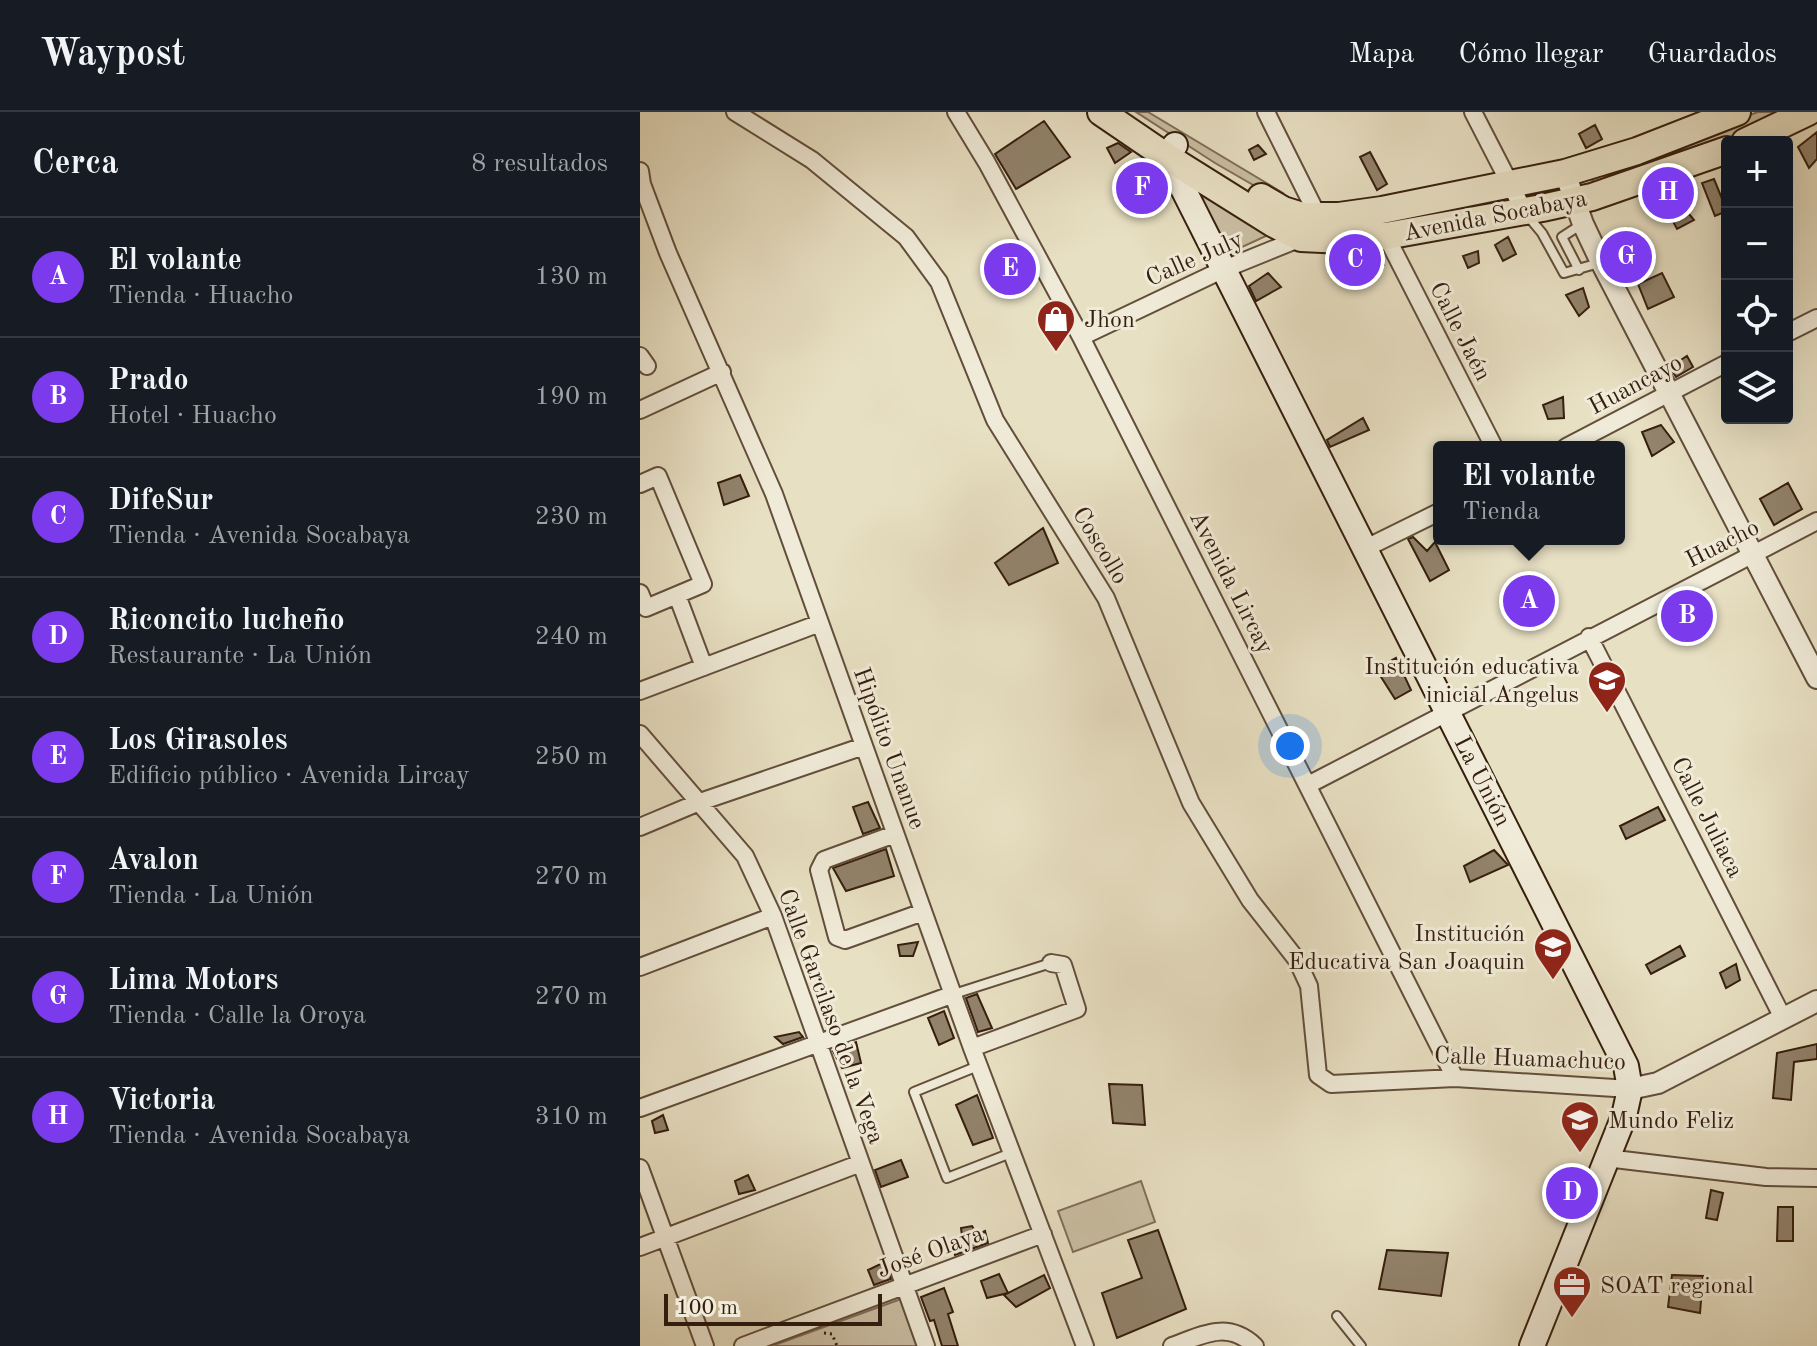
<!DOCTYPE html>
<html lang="es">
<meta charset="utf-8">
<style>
:root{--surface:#171b24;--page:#242831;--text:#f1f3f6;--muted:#9ea1a6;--line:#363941;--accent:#7c3aed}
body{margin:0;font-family:"Old Standard TT",serif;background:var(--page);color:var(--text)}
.controls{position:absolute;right:24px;top:24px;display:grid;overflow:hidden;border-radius:8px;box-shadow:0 8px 32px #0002}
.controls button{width:72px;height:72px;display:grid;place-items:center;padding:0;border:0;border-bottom:2px solid var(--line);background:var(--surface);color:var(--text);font:40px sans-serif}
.scale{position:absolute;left:24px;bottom:20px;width:218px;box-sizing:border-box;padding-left:8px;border:4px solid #351e0e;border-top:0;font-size:22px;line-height:28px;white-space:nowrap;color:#351e0e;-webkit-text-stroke:6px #f0ebd8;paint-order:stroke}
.you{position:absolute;left:650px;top:634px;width:28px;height:28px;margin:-20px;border:6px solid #fff;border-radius:50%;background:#1a73e8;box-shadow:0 0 0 12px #1a73e833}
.badge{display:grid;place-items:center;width:52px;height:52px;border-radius:50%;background:var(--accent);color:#fff;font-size:26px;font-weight:700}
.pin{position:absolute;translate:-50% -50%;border:4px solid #fff;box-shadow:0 2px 8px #0006}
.popup{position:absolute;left:793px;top:329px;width:192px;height:104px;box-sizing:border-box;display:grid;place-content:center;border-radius:8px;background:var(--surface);filter:drop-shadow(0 2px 6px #0005);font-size:26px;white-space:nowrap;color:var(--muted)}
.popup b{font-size:30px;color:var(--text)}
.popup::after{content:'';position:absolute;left:50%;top:100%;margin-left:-16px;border:16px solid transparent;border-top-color:var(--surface)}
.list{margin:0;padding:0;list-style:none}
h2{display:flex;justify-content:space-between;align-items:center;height:104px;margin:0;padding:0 32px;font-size:34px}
h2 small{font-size:26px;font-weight:400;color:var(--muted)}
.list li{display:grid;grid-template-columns:52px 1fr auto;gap:24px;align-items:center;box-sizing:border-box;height:120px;padding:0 32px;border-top:2px solid var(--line)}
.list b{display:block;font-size:30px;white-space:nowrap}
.list p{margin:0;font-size:26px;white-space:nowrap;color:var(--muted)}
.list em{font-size:26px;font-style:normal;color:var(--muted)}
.icon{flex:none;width:44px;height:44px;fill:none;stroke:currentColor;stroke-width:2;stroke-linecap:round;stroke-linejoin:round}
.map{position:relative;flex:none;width:1177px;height:1234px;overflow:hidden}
header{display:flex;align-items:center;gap:48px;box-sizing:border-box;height:112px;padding:0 40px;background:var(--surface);border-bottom:2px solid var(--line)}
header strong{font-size:38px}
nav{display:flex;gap:44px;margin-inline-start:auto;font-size:28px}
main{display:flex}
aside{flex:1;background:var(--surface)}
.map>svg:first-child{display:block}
.green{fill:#cabfa4;stroke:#806e59;stroke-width:2}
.building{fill:#92836c;stroke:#351e0e;stroke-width:2}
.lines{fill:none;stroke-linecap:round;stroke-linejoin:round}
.service-casing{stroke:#624e3b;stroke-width:12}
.minor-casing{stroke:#624e3b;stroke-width:20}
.tertiary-casing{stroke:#624e3b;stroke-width:24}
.secondary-casing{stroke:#351e0e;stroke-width:28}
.primary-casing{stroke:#351e0e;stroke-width:30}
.path{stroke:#351e0e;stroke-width:3;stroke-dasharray:2 4;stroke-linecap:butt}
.service{stroke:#f0ebd8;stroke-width:8}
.minor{stroke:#f0ebd8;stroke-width:16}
.tertiary{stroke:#f0ebd8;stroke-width:20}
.secondary{stroke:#f0ebd8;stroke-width:24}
.primary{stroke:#e8e0c3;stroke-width:26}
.labels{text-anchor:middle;stroke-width:6;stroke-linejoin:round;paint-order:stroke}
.street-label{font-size:24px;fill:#351e0e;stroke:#f0ebd8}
.poi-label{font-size:24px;fill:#351e0e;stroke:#f0ebd8;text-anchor:start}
</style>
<header>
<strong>Waypost</strong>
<nav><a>Mapa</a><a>Cómo llegar</a><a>Guardados</a></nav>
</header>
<main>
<aside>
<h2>Cerca<small>8 resultados</small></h2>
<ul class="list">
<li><span class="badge">A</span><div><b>El volante</b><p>Tienda · Huacho</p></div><em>130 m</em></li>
<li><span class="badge">B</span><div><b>Prado</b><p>Hotel · Huacho</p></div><em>190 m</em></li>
<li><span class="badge">C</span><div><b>DifeSur</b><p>Tienda · Avenida Socabaya</p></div><em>230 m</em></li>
<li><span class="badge">D</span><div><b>Riconcito lucheño</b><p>Restaurante · La Unión</p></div><em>240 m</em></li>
<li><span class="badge">E</span><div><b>Los Girasoles</b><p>Edificio público · Avenida Lircay</p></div><em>250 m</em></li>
<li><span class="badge">F</span><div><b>Avalon</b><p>Tienda · La Unión</p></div><em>270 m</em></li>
<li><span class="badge">G</span><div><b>Lima Motors</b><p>Tienda · Calle la Oroya</p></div><em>270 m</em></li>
<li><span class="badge">H</span><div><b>Victoria</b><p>Tienda · Avenida Socabaya</p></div><em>310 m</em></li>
</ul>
</aside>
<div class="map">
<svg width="1177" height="1234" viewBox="0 0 1177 1234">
<rect width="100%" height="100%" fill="#e8e0c3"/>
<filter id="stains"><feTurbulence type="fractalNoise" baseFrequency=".0025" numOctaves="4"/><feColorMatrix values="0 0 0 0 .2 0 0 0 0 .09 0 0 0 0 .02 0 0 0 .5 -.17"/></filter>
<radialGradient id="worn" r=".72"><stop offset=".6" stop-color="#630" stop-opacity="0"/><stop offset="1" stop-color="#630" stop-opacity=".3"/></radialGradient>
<!-- green -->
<path class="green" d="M496 0H508L643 81 639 88 575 51Z
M1118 0H1152L1081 32 954 76 951 62Z
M563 79 628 123 587 142 559 83Z
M501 1069 515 1110 433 1140 418 1099Z
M261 1187 277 1234H132Z"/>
<!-- building -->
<path class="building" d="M404 9 430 45 376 77 355 42Z
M955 13 962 27 946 36 939 22Z
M1177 20V47L1169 56 1158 35Z
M478 31 491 40 475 51 467 36Z
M618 33 626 42 614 48 609 38Z
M730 40 747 72 737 78 720 45Z
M1074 67 1087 99 1075 104 1062 71Z
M1039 90 1054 108 1037 117 1026 96Z
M988 116 994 129 971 139 965 128Z
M868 125 876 142 863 149 855 133Z
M838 139 839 151 828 156 823 144Z
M739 144 744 153 706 169 696 150Z
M628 161 641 175 616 189 609 174Z
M1022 161 1034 185 1008 197 998 172Z
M943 176 949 195 939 204 926 183Z
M1047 244 1053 255 1036 265 1030 255Z
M923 285 924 306 908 307 903 293Z
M723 306 729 318 690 335 687 328Z
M1021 313 1034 330 1012 344 1002 320Z
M100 363 109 384 84 393 78 371Z
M1148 371 1162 397 1134 413 1120 387Z
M403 416 418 451 369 473 355 451Z
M773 425 787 439 795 430 809 458 790 469 768 427Z
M756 546 771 578 755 587 736 557Z
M228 690 240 716 223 722 213 695Z
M1018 695 1025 708 986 727 980 714Z
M246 737 254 764 206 779 193 756Z
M854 738 868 753 830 770 824 754Z
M278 830 273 844H260L258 833Z
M1040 834 1045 844 1011 862 1006 853Z
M1096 852 1100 868 1086 876 1080 861Z
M337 882 352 916 338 920 326 886Z
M304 899 314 926 299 933 288 906Z
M159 920 163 925 143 932 135 925Z
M216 930 221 951 202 956 193 939Z
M1177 932V947L1154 950 1151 988 1133 986 1137 941Z
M469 972 502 973 505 1013 473 1011Z
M337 983 353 1026 333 1033 316 993Z
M23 1003 28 1018 15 1021 12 1009Z
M261 1048 268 1065 241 1075 235 1058Z
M108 1063 115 1078 99 1082 95 1069Z
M1071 1078 1083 1081 1077 1108 1066 1106Z
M1138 1095H1153V1129H1137Z
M332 1114 337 1123 345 1119 348 1131 315 1143 311 1127 322 1124 321 1116Z
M518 1118 546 1197 477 1226 462 1181 502 1166 488 1128Z
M747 1138 808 1141 801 1184 739 1177Z
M245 1150 251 1167 234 1173 228 1158Z
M359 1162 368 1181 347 1186 341 1169Z
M404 1163 410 1176 376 1195 364 1183Z
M1032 1163 1063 1164 1060 1201 1028 1195Z
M304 1176 313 1200 308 1202 318 1234H302L294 1208 290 1209 281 1185Z"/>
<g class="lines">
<!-- service casing -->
<g class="service-casing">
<path id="service" d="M887 103 902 121 924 161 959 151
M939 158 922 125 942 112
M314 882 411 851
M338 954 274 980 307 1066 371 1041
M697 1204 721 1234"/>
</g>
<!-- minor casing -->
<g class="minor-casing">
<path id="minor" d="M95 0 172 48 266 125 299 170 355 308 466 486 551 691 610 788 657 848 669 874 678 963 691 972 815 966 990 977
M316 0 347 51 441 225 815 966
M833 0 884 99
M0 59 2 72 28 141 134 382 332 936 445 1234
M746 124 854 335
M1147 221 1177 206
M441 225 582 158 661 126 678 104 626 0
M0 244 7 254
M0 298 82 260
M926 335 1087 251
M0 372 18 364 63 472 6 496 0 481
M724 437 799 400
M37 483 64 555
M949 525 1143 906
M0 579 180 511
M0 622 105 744 133 804 286 1234
M668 673 1177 409
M0 715 57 691 224 634
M255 722 184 748 179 758 197 825 205 828 283 800
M0 855 133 804
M332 936 437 897 423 853 411 851
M0 996 314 882
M966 1046 1126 1065 1177 1066
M0 1056 65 1234
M0 1135 221 1051
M103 1234 403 1122
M532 1234C563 1223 587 1208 615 1234"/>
</g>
<!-- tertiary casing -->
<g class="tertiary-casing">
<path id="tertiary" d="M925 61 943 112 961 150 1177 566
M990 977 1018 971 1177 889"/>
</g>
<!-- secondary casing -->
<g class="secondary-casing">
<path id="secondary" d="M535 33 527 45 986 954 990 977 984 1004 892 1234"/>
</g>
<!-- primary casing -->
<g class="primary-casing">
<path id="primary" d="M461 0 527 45 634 112 661 126 703 128 746 124 902 96 952 85 1087 38
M1105 30 1168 0
M621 85 643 98 662 104H699L742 98 925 61 997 39 1097 0"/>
</g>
<!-- path -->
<path class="path" d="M184 1221 192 1222 197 1234"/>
<!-- service -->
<use href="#service" class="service"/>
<!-- minor -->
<use href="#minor" class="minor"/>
<!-- tertiary -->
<use href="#tertiary" class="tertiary"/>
<!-- secondary -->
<use href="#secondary" class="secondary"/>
<!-- primary -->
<use href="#primary" class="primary"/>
</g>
<!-- icons -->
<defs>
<g id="shop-pin" transform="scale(2)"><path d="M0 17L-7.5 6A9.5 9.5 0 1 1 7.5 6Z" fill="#8f2418" stroke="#f0ebd8"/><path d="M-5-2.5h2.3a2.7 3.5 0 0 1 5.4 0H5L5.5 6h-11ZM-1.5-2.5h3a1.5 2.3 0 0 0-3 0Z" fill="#fff"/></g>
<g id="school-pin" transform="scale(2)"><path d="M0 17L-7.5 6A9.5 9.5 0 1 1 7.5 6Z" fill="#8f2418" stroke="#f0ebd8"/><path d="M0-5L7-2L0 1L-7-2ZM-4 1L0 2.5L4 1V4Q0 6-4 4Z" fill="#fff"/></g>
<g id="office-pin" transform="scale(2)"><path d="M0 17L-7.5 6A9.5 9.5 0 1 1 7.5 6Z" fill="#8f2418" stroke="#f0ebd8"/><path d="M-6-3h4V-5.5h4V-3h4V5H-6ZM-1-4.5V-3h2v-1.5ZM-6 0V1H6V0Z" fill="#fff"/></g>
</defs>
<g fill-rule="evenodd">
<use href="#shop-pin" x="416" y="207"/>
<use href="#school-pin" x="967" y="568"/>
<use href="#school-pin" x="913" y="835"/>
<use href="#school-pin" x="940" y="1008"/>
<use href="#office-pin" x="932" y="1173"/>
</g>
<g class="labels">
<!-- street labels -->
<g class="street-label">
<text transform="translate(855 103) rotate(-11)" y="8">Avenida Socabaya</text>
<text transform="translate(554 146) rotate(-24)" y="8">Calle July</text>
<text transform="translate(821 219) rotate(63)" y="8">Calle Jaén</text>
<text transform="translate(995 272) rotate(-28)" y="8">Huancayo</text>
<text transform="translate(1082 431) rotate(-27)" y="8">Huacho</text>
<text transform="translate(461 433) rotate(59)" y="8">Coscollo</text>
<text transform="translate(592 470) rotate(63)" y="8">Avenida Lircay</text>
<text transform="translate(250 636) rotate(70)" y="8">Hipólito Unanue</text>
<text transform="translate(843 669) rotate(63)" y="8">La Unión</text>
<text transform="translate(1068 705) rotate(63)" y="8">Calle Juliaca</text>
<text transform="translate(192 904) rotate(70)" y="8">Calle Garcilaso de la Vega</text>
<text transform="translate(890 946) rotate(2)" y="8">Calle Huamachuco</text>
<text transform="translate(290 1139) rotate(-20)" y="8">José Olaya</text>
</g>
<!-- poi labels -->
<g class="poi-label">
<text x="444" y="215">Jhon</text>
<text x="939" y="562" text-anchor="end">Institución educativa<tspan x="939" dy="28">inicial Angelus</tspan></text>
<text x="885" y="829" text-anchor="end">Institución<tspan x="885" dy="28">Educativa San Joaquin</tspan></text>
<text x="968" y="1016">Mundo Feliz</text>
<text x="960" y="1181">SOAT regional</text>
</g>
</g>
<rect width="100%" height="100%" filter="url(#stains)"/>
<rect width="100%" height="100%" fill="url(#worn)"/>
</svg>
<div class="controls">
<button>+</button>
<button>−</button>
<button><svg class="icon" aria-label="locate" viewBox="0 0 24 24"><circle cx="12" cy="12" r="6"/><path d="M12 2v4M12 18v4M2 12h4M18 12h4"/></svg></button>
<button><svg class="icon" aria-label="layers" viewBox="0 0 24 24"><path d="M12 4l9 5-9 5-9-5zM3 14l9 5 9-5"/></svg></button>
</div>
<div class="scale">100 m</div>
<div class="you"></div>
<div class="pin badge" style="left:889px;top:489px">A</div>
<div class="popup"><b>El volante</b>Tienda</div>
<div class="pin badge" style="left:1047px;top:504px">B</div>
<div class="pin badge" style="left:715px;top:148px">C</div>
<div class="pin badge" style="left:932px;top:1081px">D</div>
<div class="pin badge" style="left:370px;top:157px">E</div>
<div class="pin badge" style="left:502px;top:76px">F</div>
<div class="pin badge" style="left:986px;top:145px">G</div>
<div class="pin badge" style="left:1028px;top:81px">H</div>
</div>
</main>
